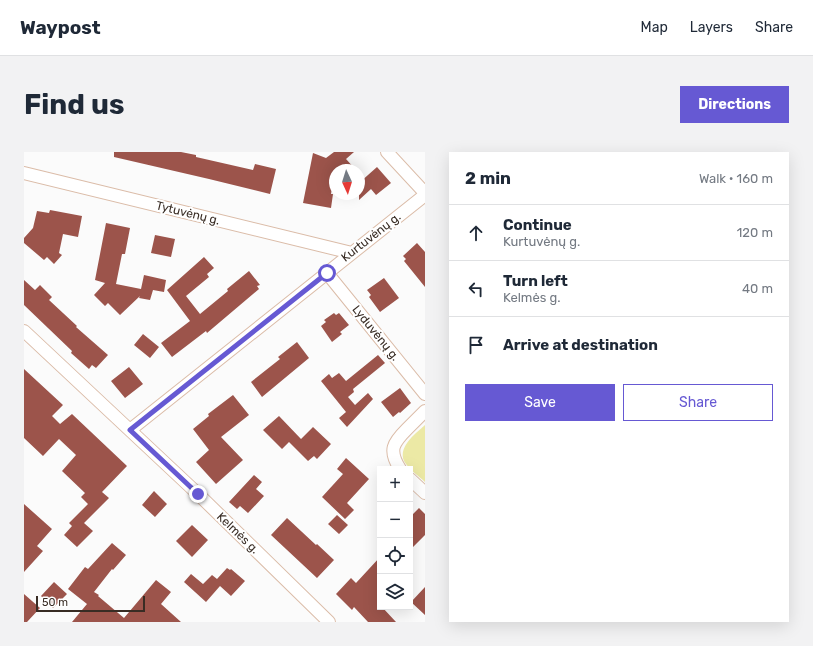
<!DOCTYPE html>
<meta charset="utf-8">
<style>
:root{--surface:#fff;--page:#f2f2f3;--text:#1f2937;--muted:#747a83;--line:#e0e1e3;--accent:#6659d3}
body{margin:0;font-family:Rubik,sans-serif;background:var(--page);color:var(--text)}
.controls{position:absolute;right:12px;bottom:12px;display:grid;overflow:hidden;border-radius:0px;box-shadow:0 4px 16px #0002}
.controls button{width:36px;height:36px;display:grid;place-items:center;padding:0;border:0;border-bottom:1px solid var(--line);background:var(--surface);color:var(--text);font:20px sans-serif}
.compass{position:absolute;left:305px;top:12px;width:36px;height:36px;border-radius:50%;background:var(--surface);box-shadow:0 4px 16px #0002;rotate:176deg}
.scale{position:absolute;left:12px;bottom:10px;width:109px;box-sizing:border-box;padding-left:4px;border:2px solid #382c24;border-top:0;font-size:11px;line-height:14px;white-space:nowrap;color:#382c24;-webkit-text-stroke:3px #fff;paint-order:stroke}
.stop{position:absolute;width:12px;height:12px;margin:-9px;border:3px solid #6659d3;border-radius:50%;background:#fff}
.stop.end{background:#6659d3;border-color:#fff;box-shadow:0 1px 4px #0008}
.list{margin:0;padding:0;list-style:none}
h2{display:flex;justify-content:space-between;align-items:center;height:52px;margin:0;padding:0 16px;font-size:17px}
h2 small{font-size:13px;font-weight:400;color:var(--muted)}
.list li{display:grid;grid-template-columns:26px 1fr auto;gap:12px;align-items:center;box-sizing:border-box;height:56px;padding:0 16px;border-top:1px solid var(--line)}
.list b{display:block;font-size:15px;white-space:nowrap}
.list p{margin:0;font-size:13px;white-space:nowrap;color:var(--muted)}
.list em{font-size:13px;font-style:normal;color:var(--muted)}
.actions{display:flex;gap:8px;padding:12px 16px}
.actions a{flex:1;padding:9px 0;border:1px solid var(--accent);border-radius:0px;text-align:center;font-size:14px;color:var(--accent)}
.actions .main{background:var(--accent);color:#fff}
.icon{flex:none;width:22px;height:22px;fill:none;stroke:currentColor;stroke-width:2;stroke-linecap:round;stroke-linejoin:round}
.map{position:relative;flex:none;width:401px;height:470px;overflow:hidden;border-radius:0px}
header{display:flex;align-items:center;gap:24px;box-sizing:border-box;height:56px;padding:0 20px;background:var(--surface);border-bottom:1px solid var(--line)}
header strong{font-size:19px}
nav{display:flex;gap:22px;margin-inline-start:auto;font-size:14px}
.intro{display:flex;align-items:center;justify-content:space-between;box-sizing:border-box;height:96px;padding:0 24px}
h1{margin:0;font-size:28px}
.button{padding:10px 18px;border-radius:0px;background:var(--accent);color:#fff;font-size:14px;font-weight:700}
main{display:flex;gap:24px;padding:0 24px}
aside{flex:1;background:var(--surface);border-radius:0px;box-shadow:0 4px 16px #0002}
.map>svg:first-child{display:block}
.green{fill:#ece9a5}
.building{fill:#9c544b}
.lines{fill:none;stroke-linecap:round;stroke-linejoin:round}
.minor-casing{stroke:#dbbca8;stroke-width:14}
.minor{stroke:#fff;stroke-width:12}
.route{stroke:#6659d3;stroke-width:5}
.labels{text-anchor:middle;stroke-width:4;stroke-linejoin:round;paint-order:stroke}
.street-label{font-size:12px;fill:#382c24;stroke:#fff}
</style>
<header>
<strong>Waypost</strong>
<nav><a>Map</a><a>Layers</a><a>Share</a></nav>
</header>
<div class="intro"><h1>Find us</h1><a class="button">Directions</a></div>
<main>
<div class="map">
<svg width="401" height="470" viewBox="0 0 401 470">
<rect width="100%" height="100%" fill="#fbfbfb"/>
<!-- green -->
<path class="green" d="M401 273V330C395 324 387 319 382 312 371 297 391 282 401 273Z"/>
<!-- building -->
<path class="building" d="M90 0H157L172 3V5L229 18 231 12 252 17 246 42 185 27 90 5Z
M310 0H330L322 7 332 18H311L307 42H309L307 56 279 51 289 1 302 6Z
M353 15 367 31 352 43 347 37 335 48V31Z
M26 58 58 64 54 85 39 82 35 101 38 103 30 112 23 105 20 108 0 91V86L9 76 13 59 25 61Z
M82 71 106 76 101 102H98L92 132 117 137 120 123 142 128 140 140 129 138 126 148 115 146 116 144 96 163 84 151 81 154 70 143 81 131 71 128Z
M131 83 151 87 147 105 127 101Z
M393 91 401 100V135L380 109 382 107 379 104Z
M180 105 190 116 183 122 185 125 162 144 176 162 204 139 203 137 225 119 236 133 233 134 235 137 183 181 182 179 148 205 137 191 166 169 143 138Z
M360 126 375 146 356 160 345 145 347 143 343 138Z
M0 128 11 138 16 133 28 145 25 148 53 174 52 175 84 203 72 216 68 213 65 217 47 201 48 199 0 153Z
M310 161 312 163 315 161 325 173 316 180 318 182 308 190 297 174 302 170 300 168Z
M119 182 135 195 126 206 110 193Z
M273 190 285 206 238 245 227 230 256 207 254 205Z
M354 203 361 211 329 237 330 240 324 245 331 253 344 241 349 247 323 275 315 266 322 260 297 229 305 222 308 226 315 221 322 229Z
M105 215 119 232 101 246 87 229Z
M0 217 39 253 28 264 36 272 48 262 103 314 78 340 85 346 60 371 69 379 53 395 40 383 48 374 45 371 64 352 57 345 61 341 38 319 52 303 35 287 19 304 0 286Z
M376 236 387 251 376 261 375 260 369 265 357 250Z
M209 243 225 263 197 285 219 308 192 332 172 310 185 298 169 277 185 264 184 262Z
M255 264 277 287 289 275 307 292 293 307 290 304 284 309 265 290 258 297 239 278Z
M322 306 345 327 323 351 330 358 321 367 298 345 319 322 313 317Z
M230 323 238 330 232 337 240 344 224 361 216 354 213 357 205 350Z
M130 339 143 352 131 365 118 353Z
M0 352 28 377 13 394 19 399 0 420Z
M395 356 401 362V383L386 398V365Z
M313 363 324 373 315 382 304 372Z
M263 366 292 393 293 392 310 408 293 426 247 383Z
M168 373 184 388 168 405 152 389Z
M88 391 102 403 89 418 88 417 70 440 75 443 74 444 100 466 132 428 147 440 137 452 157 470H48L63 452 44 437 61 415 64 417Z
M356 405V455H358L372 470H344L330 455 328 458 312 442 327 426 332 431Z
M203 416 206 418 207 417 221 429 207 444 196 434 182 450 160 430 167 422 179 432 188 423 193 427Z
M30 430 43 442 29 456 17 444Z
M401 435V463L387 450Z
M0 442 16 456 3 470H0Z"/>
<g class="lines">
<!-- minor casing -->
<g class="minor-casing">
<path id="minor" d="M363 0 401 41
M0 21 328 101
M303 121 401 242
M0 179 174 342 305 470
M106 278 401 43
M376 317C364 298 369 291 383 277 389 271 395 265 401 259
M386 327 401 341"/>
</g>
<!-- minor -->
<use href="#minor" class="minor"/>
</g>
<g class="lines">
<!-- route -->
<path class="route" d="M174 342 106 278 303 121"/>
</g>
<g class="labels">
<!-- street labels -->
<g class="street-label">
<text transform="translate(164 61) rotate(14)" y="4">Tytuvėnų g.</text>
<text transform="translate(347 85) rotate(-38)" y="4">Kurtuvėnų g.</text>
<text transform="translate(352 181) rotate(51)" y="4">Lyduvėnų g.</text>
<text transform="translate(214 381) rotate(44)" y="4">Kelmės g.</text>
</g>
</g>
</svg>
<div class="controls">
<button>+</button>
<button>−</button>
<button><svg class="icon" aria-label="locate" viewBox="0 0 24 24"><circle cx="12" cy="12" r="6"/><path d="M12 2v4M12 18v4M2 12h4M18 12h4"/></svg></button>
<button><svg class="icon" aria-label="layers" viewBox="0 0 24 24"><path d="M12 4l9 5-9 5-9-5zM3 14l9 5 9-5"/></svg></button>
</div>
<svg class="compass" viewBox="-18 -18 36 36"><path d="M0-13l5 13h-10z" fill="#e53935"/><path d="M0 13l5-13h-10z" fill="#747a83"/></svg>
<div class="scale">50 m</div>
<div class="stop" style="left:303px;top:121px"></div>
<div class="stop end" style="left:174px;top:342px"></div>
</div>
<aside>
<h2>2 min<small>Walk · 160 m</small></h2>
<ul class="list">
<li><svg class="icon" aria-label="ahead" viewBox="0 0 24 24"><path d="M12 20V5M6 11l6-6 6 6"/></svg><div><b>Continue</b><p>Kurtuvėnų g.</p></div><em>120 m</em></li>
<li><svg class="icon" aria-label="left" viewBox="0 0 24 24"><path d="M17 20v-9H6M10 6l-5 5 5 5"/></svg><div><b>Turn left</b><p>Kelmės g.</p></div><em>40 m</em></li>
<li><svg class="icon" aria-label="arrive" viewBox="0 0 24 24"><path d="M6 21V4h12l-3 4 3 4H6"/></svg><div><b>Arrive at destination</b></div></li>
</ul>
<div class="actions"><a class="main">Save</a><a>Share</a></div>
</aside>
</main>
